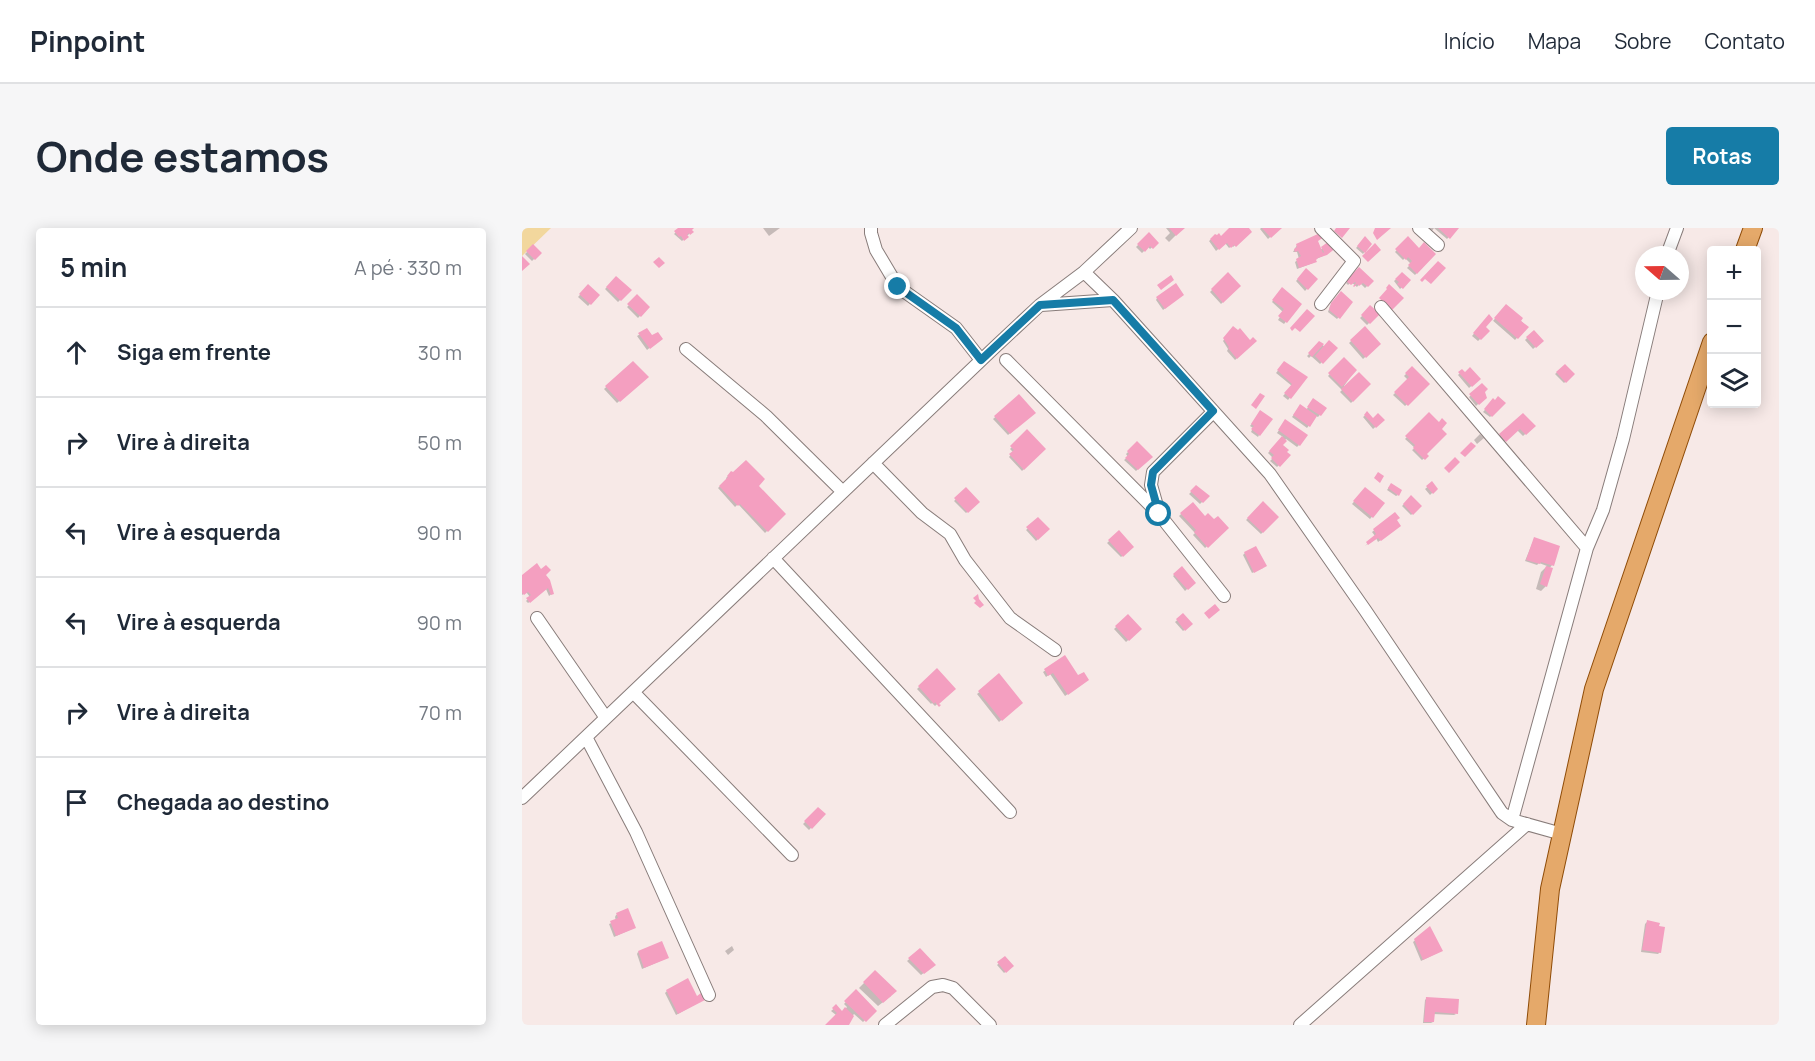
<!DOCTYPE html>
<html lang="pt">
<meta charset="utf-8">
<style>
:root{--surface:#fff;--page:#f6f6f7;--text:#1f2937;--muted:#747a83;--line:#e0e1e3;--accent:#167ca7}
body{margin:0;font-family:Manrope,sans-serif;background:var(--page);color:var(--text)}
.controls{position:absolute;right:18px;top:18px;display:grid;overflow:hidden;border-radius:6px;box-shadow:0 3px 15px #0003}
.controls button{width:54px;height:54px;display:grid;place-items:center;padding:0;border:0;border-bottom:2px solid var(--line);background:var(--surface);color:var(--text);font:30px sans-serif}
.compass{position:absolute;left:1113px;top:18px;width:54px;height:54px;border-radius:50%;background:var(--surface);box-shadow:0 3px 15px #0003;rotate:290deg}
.stop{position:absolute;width:18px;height:18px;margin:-14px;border:4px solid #167ca7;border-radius:50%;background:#fff}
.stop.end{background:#167ca7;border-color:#fff;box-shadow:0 2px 6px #0008}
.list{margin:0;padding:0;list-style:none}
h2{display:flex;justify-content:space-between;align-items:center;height:78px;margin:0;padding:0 24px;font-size:26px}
h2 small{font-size:20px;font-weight:400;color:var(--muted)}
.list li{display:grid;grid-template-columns:39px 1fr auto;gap:18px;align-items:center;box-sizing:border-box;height:90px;padding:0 24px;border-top:2px solid var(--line)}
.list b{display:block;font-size:22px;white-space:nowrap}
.list em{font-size:20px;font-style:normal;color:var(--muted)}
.icon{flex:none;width:33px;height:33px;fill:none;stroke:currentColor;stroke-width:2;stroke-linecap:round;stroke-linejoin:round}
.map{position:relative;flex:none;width:1257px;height:797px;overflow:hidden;border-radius:6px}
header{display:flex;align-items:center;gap:36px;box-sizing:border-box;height:84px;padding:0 30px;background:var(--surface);border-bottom:2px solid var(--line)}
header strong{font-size:28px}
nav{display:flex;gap:33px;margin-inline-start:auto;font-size:21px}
.intro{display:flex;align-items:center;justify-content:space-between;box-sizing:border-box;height:144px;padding:0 36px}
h1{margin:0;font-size:42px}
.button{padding:15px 27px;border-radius:6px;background:var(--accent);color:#fff;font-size:21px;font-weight:700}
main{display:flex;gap:36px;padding:0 36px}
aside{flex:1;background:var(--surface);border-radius:6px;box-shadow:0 3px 15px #0003}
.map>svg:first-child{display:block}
.green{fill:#f2d79d}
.shadow{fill:#0003}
.building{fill:#f49fc0}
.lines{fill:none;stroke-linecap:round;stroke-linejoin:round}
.minor-casing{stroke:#887c7a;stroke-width:14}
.primary-casing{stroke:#8f4c08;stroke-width:20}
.minor{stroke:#fff;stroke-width:12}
.primary{stroke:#e5a96a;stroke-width:18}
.route{stroke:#167ca7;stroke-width:8}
</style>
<header>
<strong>Pinpoint</strong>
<nav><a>Início</a><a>Mapa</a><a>Sobre</a><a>Contato</a></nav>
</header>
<div class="intro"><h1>Onde estamos</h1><a class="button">Rotas</a></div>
<main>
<aside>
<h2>5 min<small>A pé · 330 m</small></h2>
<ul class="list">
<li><svg class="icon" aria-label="ahead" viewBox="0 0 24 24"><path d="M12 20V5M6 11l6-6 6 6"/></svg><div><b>Siga em frente</b></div><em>30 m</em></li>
<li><svg class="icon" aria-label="right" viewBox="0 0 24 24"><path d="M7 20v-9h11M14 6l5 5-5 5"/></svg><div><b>Vire à direita</b></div><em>50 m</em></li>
<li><svg class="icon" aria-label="left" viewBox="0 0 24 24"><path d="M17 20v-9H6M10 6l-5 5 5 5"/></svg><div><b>Vire à esquerda</b></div><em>90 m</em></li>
<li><svg class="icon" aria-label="left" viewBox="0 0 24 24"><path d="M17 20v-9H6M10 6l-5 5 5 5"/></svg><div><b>Vire à esquerda</b></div><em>90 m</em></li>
<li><svg class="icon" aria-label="right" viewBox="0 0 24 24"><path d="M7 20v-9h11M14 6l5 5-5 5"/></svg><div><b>Vire à direita</b></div><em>70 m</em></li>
<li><svg class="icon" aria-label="arrive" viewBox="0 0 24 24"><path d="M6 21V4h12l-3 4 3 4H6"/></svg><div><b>Chegada ao destino</b></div></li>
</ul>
</aside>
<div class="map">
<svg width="1257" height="797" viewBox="0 0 1257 797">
<rect width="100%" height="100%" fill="#f7e9e7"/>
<!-- green -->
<path class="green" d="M0 0H29L0 28Z"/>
<!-- shadow -->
<path class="shadow" d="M158 0H170L169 4 160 13 152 6Z
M241 0H258L247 8Z
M644 0H661L647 14 643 10 648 5Z
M710 0H725L728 4 711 19 710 18 707 20 703 15 694 23 687 13 693 8 699 10Z
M739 0H758L746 11 738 1Z
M906 0H935L925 11 912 0 910 3Z
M627 6 635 15 628 21 626 19 620 25 614 19Z
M843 10 848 16 841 26 834 20Z
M886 10 897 22 912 26 893 47 885 40 889 36 883 30 881 32 873 24Z
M809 13 801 28 792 32 791 35 775 41 773 34 777 31 775 24H771L775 17 798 22Z
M11 18 18 25 10 33 3 26Z
M837 41 850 53 843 60 838 55 835 59 829 54 826 57 824 55Z
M784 42 794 51 783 63 774 53Z
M706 46 717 58 699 76 688 64Z
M880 46 887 53 878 61 872 53Z
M94 50 108 62 96 74 83 61Z
M66 58 76 67 66 78 56 69Z
M760 61 778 76 762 96 756 92 761 84 750 74Z
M819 65 829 75 815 91 806 84 808 78Z
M660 67 641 82 634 72 635 70Z
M115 69 126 79 116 90 105 79Z
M984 78 1005 99 993 112 969 91 962 99 966 103 956 113 950 108 967 88 971 93Z
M848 80 856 86 845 97 838 90Z
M843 100 857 116 841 131 827 115Z
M125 102 131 109 137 112 125 122 115 108Z
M709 102 728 114 733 113 713 132 705 123 706 121 701 113Z
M1011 104 1020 113 1011 121 1003 112Z
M798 115 803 119 814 120 798 136 789 128 787 130 785 128Z
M822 131 833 142 822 158 823 159 847 156 829 175 818 164 820 162 806 148Z
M111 135 113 159 95 175 82 161Z
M762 135 784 150 766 172 761 168 770 158 754 145Z
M1043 138 1051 146 1042 155 1033 146Z
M890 140 906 156 883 178 871 167 886 152 882 148Z
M940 143 957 151 947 160 936 147Z
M960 157 963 169 954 178 947 169Z
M497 168 512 185 486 207 471 191Z
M971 173 982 175 968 189 961 184Z
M790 174 803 181 796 189 794 188 785 200 770 189 777 180 784 182Z
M737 186V207L736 209 729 204 731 200 728 198Z
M845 186 850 192H861L851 201 841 189Z
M907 186 903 226 905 228 900 232 890 222 893 220 883 211Z
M1001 187 1012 198 1001 208 995 202 981 215 976 209Z
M762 195 777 217 775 219 764 211 759 217 767 227 755 239 748 233 751 230 746 225 761 209 755 205Z
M505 204 522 221 500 243 487 229 491 224 488 221Z
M958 206 962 210 955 216 952 212Z
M615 215 628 229 614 243 602 232 606 229 604 226Z
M209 245 235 258 262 286 243 305 216 276 213 279 196 260 205 252 204 250Z
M909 256 914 261 908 267 903 261Z
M674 259 686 268 678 276 667 266Z
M867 259 876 267 874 268 865 262Z
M444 261 456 274 444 285 432 273Z
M843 261 861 276 848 291 830 276Z
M889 269 898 278 889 287 880 278Z
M741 275 755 289 739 306 724 292Z
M670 276 683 290 705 300 683 320 671 307 673 305 657 288Z
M873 286 875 300 856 314 854 310 843 318 853 308 850 304Z
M516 291 526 301 514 313 504 302Z
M597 304 610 319 599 329 585 315Z
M1012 311 1030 337 1027 341 1024 358 1019 363 1014 361 1019 344 1025 338 1017 335 1015 337 1003 333Z
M723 325 741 340 730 345 721 327Z
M660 340 672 354 663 363 651 348Z
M22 347 31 365 27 368 24 361 6 375 4 373 8 369 4 364 0 367V349Z
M661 387 669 396 661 403 653 394Z
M606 388 618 401 604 414 592 401Z
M542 429 556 450 563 454 543 468 528 446 524 449 521 444Z
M415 442 432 461 413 478 410 475 409 476 395 461Z
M477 448 499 475 477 494 455 466Z
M296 581 302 586 287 602 281 596Z
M105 682 112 700 92 709 87 696 94 693 93 689 94 687Z
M1125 694 1138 724 1136 726 1119 724 1123 696Z
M908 700 917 724 899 733 891 714Z
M210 718 212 722 206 727 203 723Z
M398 722 412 737 399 747 385 733Z
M116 724 145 730 120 741 115 726Z
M483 730 490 738 482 745 475 737Z
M353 744 369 768 356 778 337 760Z
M145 763 174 770 179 773 154 787 143 765Z
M334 763 352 783 341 794 332 786 327 792 325 797H305L314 787 309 783 314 779 320 785 325 779 322 776Z
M905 770 934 786 932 787 911 786V794L909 795H901L903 772Z"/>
<!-- building -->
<path class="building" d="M156 0H172L170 2 172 4 168 7 167 5 165 7 167 9 162 13 159 8 157 9 152 3Z
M647 0H663L654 8Z
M707 0H727L730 4 714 19 712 17 709 20 705 15 697 22 688 11 693 6 695 7 697 5 699 8Z
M740 0H760L749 10Z
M814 0H828L820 10 812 3Z
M853 0H869L855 12 851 5Z
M916 0H937L928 11Z
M627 4 637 15 631 21 628 18 623 24 615 16Z
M798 5 805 7 796 13 801 25 802 24 799 19 810 11 815 19 805 27 796 30 794 32 795 34 777 40 774 31 779 28 776 23 773 24 772 21 775 19 774 16Z
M843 8 850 16 843 25 835 18Z
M886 8 897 20 902 14 914 26 895 46 886 37 890 33 886 29 884 32 873 21Z
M853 15 859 22 846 34 840 28Z
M11 16 20 25 13 32 4 23Z
M0 28 8 36 0 43Z
M137 29 143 35 137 40 131 34Z
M916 33 924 40 909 56 903 51 900 54 898 52Z
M837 39 852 53 846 59 841 55 837 58 835 56 832 59 831 58 834 55 833 54 829 57 824 53Z
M784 40 796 51 786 62 775 51Z
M706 44 719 58 701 75 689 61Z
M880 44 889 52 881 61 875 56 877 54 873 51Z
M649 47 652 52 639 62 635 57Z
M94 48 110 62 99 73 84 59Z
M654 55 662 67 643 81 634 69Z
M66 56 78 67 69 77 57 66Z
M867 56 882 70 870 82 857 70 865 61 864 60Z
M760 59 780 76 765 95 756 88 762 81 750 72Z
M819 63 831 74 818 91 807 82 809 75Z
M115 66 128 79 119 89 105 76Z
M984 76 1001 90 999 93 1007 99 996 111 972 90Z
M848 77 858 86 848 96 839 87Z
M785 81 793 88 778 104 773 100 770 103 768 100Z
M967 86 971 91 964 99 968 103 959 112 951 105Z
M711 98 716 102 718 100 728 112 731 109 735 113 715 131 706 120 707 119 701 110Z
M843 98 859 116 844 130 828 112Z
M125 100 130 107 136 104 141 111 128 121 116 105Z
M1012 102 1022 113 1014 120 1004 109Z
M807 112 816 120 801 136 793 128Z
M797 113 802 116 790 129 786 125Z
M822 129 835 142 820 159 806 145Z
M111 133 127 149 98 174 83 158Z
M762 133 786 149 769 171 762 165 770 156 755 142Z
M1043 136 1053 146 1044 155 1034 144Z
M890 138 908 156 886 178 872 164 887 149 883 145Z
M948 139 959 151 950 159 936 144 940 141 943 144Z
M837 144 849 156 831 174 819 161Z
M960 155 966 161 963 164 965 170 957 177 947 166Z
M738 165 743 168 734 181 729 177Z
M497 166 514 185 488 206 472 188Z
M976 168 984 175 970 189 962 181 971 170 973 172Z
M791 170 805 180 799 188 785 179Z
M778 176 795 188 788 199 771 187Z
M738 182 751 191 738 208 729 201 732 198 729 196Z
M845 183 851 190 856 185 863 192 854 200 842 187Z
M907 184 917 194 920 190 925 195 920 201 925 206 905 226 907 228 903 232 891 220 893 217 883 208Z
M1001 185 1014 198 1004 207 998 201 984 214 977 206Z
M763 191 786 207 778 218 756 202Z
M505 201 524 221 502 242 487 226 492 222 488 218Z
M760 208 765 213 761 217 767 222 765 224 769 227 758 239 749 230 752 227 747 223Z
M615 213 631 229 616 242 603 230 607 226 605 223Z
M949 214 954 218 943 229 938 225Z
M933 229 938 234 927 245 922 240Z
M224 232 243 251 237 258 264 286 246 304 218 276 216 278 197 258 206 249 205 248 209 243 211 244Z
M856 244 862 248 858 255 852 250Z
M910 253 916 261 911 266 904 258Z
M869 255 880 262 877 268 866 260Z
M674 257 688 268 681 275 668 263Z
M444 259 458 274 446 285 432 270Z
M843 259 863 275 851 290 831 273Z
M889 267 900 278 891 287 881 276Z
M741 273 757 289 741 305 725 290Z
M671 274 683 288 686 285 692 291 696 288 707 300 686 320 672 304 674 302 658 285Z
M873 284 878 290 875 292 879 298 859 313 856 310 846 317 844 314 854 306 851 301Z
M516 289 528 301 516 312 504 299Z
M597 302 612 319 601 329 586 312Z
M1012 309 1038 318 1032 338 1019 334 1018 336 1004 332Z
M734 318 745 338 732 345 722 324Z
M15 335 19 341 24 337 29 342 24 347 28 352 32 366 29 367 26 360 8 375 4 370 9 367 6 364 2 367 0 365V347Z
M660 338 674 355 666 362 651 346Z
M1024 338 1031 340 1025 359 1018 356Z
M456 366 457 371 462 377 458 380 452 375 454 373 451 370Z
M693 376 698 382 687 391 682 385Z
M661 385 671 396 663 403 654 391Z
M606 386 620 401 607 413 593 398Z
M543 427 556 447 562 444 567 452 546 467 531 445 526 448 522 441Z
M415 440 434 461 417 476 419 477 417 479 413 474 412 476 396 458Z
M477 445 501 475 480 493 456 463Z
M296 579 304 586 290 601 282 593Z
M106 680 114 700 94 708 88 693 96 690 94 685Z
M1125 692 1138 695 1137 698 1143 699 1139 725 1120 722Z
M908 698 921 723 901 732 892 711Z
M140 713 147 730 122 740 116 723Z
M398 720 414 737 402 746 386 730Z
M483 728 492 738 484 745 475 734Z
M353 742 375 763 361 775 341 754Z
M166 750 175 768 179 765 183 772 156 786 144 762Z
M334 761 355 783 344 794 322 773Z
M904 769 937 771 936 786 913 784 912 794H902Z
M314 776 320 783 323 779 332 788 327 797H303L315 785 310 780Z"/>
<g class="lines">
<!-- minor casing -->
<g class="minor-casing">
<path id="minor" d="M349 0V5L354 22 376 59 434 100 459 132
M897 0 916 17
M1145 27 1155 0
M562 44 591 72 748 246 843 382 980 585 990 592 1040 606
M799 76 832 33 799 0
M519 77 591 72
M859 79 1065 320 990 592
M164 121 244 188 321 264
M484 132 637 286 702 368
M351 235 400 285 428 306 443 332 488 390 533 422
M637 285 629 257 631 244 691 184
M1065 320 1081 282 1101 211 1136 63
M251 330 488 584
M15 390 84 490
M111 464 270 627
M64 509 114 604 187 767
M0 570 473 119 518 77 562 44 609 0
M363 797 410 759 421 757 431 760 468 797
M778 797 1005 596"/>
</g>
<!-- primary casing -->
<g class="primary-casing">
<path id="primary" d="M1223 22 1231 0
M1014 797 1028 661 1072 461 1190 114"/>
</g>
<!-- minor -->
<use href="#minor" class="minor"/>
<!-- primary -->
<use href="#primary" class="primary"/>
</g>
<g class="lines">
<!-- route -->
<path class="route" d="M376 59 434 100 459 132 518 77 591 72 691 183 631 244 629 257 637 286"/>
</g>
</svg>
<div class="controls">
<button>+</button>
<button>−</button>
<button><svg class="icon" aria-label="layers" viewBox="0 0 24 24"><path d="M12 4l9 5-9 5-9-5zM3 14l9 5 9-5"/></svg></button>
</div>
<svg class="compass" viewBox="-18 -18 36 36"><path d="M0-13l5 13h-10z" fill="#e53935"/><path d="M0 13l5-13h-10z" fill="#747a83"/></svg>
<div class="stop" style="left:637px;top:286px"></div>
<div class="stop end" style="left:376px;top:59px"></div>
</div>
</main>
